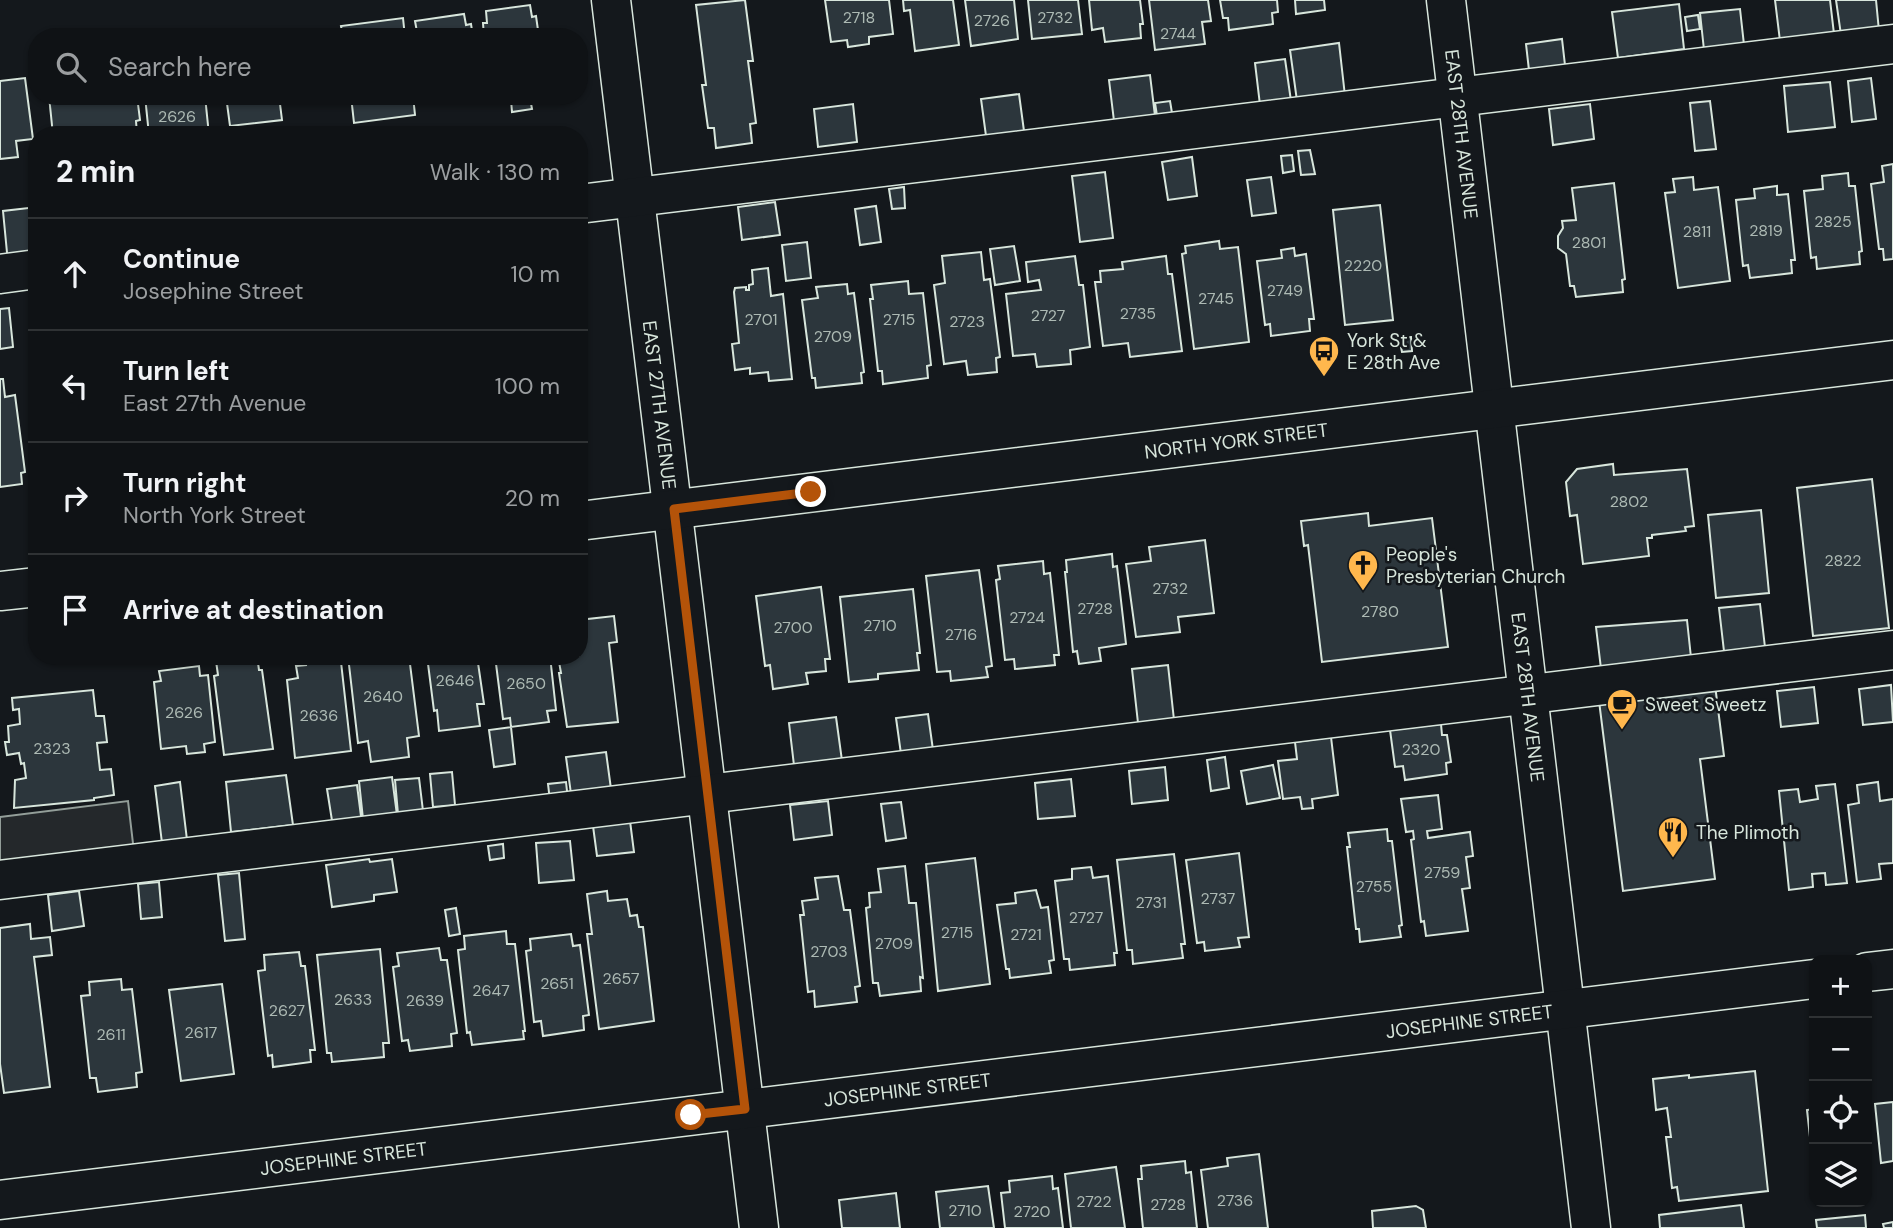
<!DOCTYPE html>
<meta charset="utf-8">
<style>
:root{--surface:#0f1215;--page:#1d2022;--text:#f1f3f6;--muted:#9b9ea0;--line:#2f3234}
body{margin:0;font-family:"DM Sans",sans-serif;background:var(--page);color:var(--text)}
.controls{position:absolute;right:21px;bottom:21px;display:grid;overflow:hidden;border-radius:14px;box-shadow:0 2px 5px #0004}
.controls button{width:63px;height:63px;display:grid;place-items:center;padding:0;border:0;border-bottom:2px solid var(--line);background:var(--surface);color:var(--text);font:35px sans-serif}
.stop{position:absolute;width:21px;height:21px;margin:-16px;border:5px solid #b45309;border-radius:50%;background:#fff}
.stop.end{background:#b45309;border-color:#fff;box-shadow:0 2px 7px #0008}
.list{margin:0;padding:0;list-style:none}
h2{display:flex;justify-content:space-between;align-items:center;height:91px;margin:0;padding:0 28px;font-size:30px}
h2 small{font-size:23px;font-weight:400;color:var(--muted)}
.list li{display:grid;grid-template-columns:46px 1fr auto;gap:21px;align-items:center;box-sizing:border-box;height:112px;padding:0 28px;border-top:2px solid var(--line)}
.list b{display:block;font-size:26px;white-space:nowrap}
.list p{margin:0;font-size:23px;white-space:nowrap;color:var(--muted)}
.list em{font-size:23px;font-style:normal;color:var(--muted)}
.icon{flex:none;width:38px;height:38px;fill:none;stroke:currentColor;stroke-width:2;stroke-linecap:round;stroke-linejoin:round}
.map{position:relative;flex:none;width:1893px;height:1228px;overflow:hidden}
.search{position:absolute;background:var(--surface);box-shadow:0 2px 5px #0004;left:28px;top:28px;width:560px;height:77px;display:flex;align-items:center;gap:18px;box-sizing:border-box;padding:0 24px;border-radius:28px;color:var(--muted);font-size:26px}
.panel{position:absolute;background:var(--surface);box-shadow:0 2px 5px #0004;left:28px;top:126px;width:560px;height:539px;border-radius:28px}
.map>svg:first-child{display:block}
.parking{fill:#24282b;stroke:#939e99;stroke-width:2}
.building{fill:#2c363c;stroke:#d8e6dc;stroke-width:2}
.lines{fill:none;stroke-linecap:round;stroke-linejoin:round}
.minor-casing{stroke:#d8e6dc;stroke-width:41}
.major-casing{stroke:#d8e6dc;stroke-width:41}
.minor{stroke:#14181c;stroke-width:38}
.major{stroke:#14181c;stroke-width:38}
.route{stroke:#b45309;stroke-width:9}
.labels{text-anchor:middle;stroke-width:5;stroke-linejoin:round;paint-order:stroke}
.number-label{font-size:16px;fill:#adbab4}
.street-label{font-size:19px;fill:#d8e6dc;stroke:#14181c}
.poi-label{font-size:19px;fill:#d8e6dc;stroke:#14181c;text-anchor:start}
</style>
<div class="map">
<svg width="1893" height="1228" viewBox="0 0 1893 1228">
<rect width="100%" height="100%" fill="#14181c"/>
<!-- parking -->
<path class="parking" d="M128 801 136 869 0 886V817Z"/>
<!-- building -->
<path class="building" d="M745 0 753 61H748L756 123 750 124 752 143 716 148 714 128H708L702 85H706L696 5Z
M825 0H889L893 34 869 37V44L848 47 847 40 831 42Z
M903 0H953L959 45 915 51 910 10 904 11Z
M965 0H1014L1018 39 971 46Z
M1028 0H1078L1082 34 1032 39Z
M1089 0H1140L1143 24H1140L1141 38 1105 42 1103 28 1092 30Z
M1149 0H1208L1211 21 1202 22 1205 44 1155 50Z
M1220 0H1277L1278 12 1272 13 1273 24 1229 30 1228 18H1223Z
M1295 0H1324L1325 10 1296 14Z
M1775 0H1830L1834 34 1780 41Z
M1836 0H1876L1879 31 1841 35Z
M1679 4 1684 49 1618 58 1612 12Z
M530 5 532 17 536 16 539 37H484L483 23H487L486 11Z
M1740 9 1744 45 1704 50 1700 13Z
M464 14 466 25 471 24 473 37H409V33L417 32 415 21Z
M1698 15 1700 29 1687 31 1685 17Z
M403 18 405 37H343L341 26Z
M1562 39 1566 74 1530 79 1526 44Z
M1339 43 1345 96 1297 101 1290 50Z
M1285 59 1291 101 1260 105 1255 63Z
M1150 75 1155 116 1114 121 1109 80Z
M25 78 33 139 16 141 18 157 0 159V81Z
M1871 78 1876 119 1852 122 1848 81Z
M1830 82 1835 127 1788 132 1784 86Z
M1019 94 1024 131 986 136 981 99Z
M49 96H137L140 120 136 121 137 134 53 135Z
M145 96H205L209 135H149Z
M226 96H279L282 120 230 126Z
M351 96H413L415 115 354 123Z
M491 96H542L530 98 532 109 512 112 511 100 492 102Z
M1170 101 1173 119 1158 122 1155 103Z
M1710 101 1716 149 1695 151 1690 103Z
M853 104 857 142 818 147 814 109Z
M1590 104 1594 139 1553 145 1549 109Z
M1310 150 1315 174 1301 175 1298 151Z
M1292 155 1294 171 1283 173 1281 156Z
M1192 157 1197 196 1168 200 1162 162Z
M1893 164V259L1884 260 1883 249H1879L1871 184 1884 182 1882 166Z
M1105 172 1113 238 1080 242 1072 176Z
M1848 173 1849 186H1855L1862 251 1859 252 1860 264 1817 269 1816 257 1811 258 1804 191 1823 189 1822 176Z
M1271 177 1276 213 1252 216 1247 180Z
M1693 177 1694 190 1718 187 1730 281 1678 288 1665 193 1675 192 1673 179Z
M1614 183 1625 279 1622 280 1623 292 1576 297 1574 286H1570L1566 254 1558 248V236L1563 228 1562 221 1576 220 1572 188Z
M1777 186V195L1788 194 1795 260H1791L1792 273 1750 278 1748 265 1743 266 1736 200 1755 198 1754 189Z
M904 187 905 208 892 209 889 189Z
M775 202 780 235 742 240 738 207Z
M1380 205 1393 320 1345 325 1333 210Z
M876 206 881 242 860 245 855 209Z
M37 207V260L8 263 3 211Z
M1219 241 1220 249 1238 247 1249 342 1194 349 1182 254 1186 253 1185 246Z
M807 242 811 278 786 281 782 245Z
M1014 246 1020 281 995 285 990 249Z
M1294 248 1295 256 1306 254 1314 319H1309L1310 331 1271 336 1270 324 1265 325 1257 261 1282 258 1281 250Z
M981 252 984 280 990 279 1000 357 996 358 997 372 968 375 966 361 944 364 934 285 945 283 942 256Z
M1075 256 1079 285H1083L1090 347 1070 350 1071 364 1037 367 1035 354 1013 356 1006 294 1041 290 1039 280 1028 282 1026 262Z
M1166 256 1168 274H1172L1182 351 1130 357 1128 343 1103 346 1095 282H1101L1100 271 1123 269 1122 262Z
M768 268 771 296 783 294 792 379 769 381 768 372 750 374V368L735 370 732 344 739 343 734 292 735 288 746 287V290H749V285L753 284 752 270Z
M908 281 909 294 923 293 931 365 927 366 928 378 883 384 882 371H878L870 299H873L871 285Z
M847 284 848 294 854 293 864 372 861 373 862 383 816 388 815 378H812L802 300 818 298 816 287Z
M9 308 13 347 0 349V309Z
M1411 337 1412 351 1402 352 1399 338Z
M0 379H3L5 397 15 395 25 472 21 473 22 484 0 487Z
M32 393H37V430Z
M1613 464 1614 475 1687 469 1694 526 1685 527 1686 531 1652 535V538H1647L1649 556 1583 564 1577 515 1570 516 1566 482 1577 469Z
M1872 479 1889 628 1813 636 1797 488Z
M1761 510 1769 593 1716 598 1708 515Z
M1368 513 1369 526 1432 518 1448 647 1322 662 1308 545 1304 546 1301 521Z
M1205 540 1214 613 1178 617 1180 632 1136 637 1126 564 1151 561 1149 547Z
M1112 554 1113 567 1117 566 1126 644 1099 648 1101 661 1079 664 1077 651 1073 652 1065 572H1067L1066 560Z
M1043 561 1044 574 1050 573 1059 655H1054L1055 665 1015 669 1014 659 1005 660 996 580 1000 579 998 566Z
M979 570 992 666 986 667 988 677 951 681 950 671 937 672 926 576Z
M821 587 830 659H825L826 671 806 673 808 684 773 689 770 665 765 666 756 596Z
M913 589 920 653H917L919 670 878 674V679L849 682 840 597Z
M1760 604 1766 656 1725 660 1719 608Z
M614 616 617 642 609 643 618 722 567 727 559 673H561L558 656H579V620Z
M1687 620 1692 667 1602 677 1596 627Z
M257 656 259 670H262L273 749 224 755 214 676 218 675 216 661Z
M305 656H343V662H341L351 751 295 758 287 680 298 678 296 666 306 665Z
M348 656H409L419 736 407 738 409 757 371 762 368 741 358 743Z
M427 656H477L484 704H477L480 726 439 731 437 710 434 711Z
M495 656H550L556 710 547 711 549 722 511 727 510 718 503 719Z
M1168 665 1174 720 1138 723 1132 669Z
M199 666 200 676 208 675 215 742 204 744 205 752 187 754 186 746 161 749 154 682 161 681 159 671Z
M1715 685 1724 756 1700 759 1715 879 1623 891 1599 701Z
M1891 685 1893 722 1863 725 1859 689Z
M1814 687 1818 723 1781 727 1777 691Z
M93 690 96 716H104L107 742 97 743 100 770 111 769 114 795 94 798V800L14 808 15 780 26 778 24 763 21 764 19 753 7 755 5 742H9L8 726 20 724 19 709 13 710 12 698Z
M928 714 933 750 901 754 896 718Z
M836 717 843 768 795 774 789 723Z
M1441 724 1442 735H1447L1451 762 1446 763 1447 774 1405 780 1403 766 1395 767 1390 730Z
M511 727 515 764 494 767 489 730Z
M1331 737 1338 795 1312 799 1313 808 1302 809 1300 797 1283 799 1278 761 1297 759 1295 742Z
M606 752 611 789 571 794 566 757Z
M1225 757 1229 788 1211 791 1207 760Z
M1273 765 1280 798 1247 804 1241 771Z
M1165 767 1168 800 1132 804 1129 771Z
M452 772 455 805 433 807 430 774Z
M286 775 293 825 231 832 226 782Z
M392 777 397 815 363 819 359 781Z
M419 778 423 811 398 814 395 780Z
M1071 779 1075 816 1038 819 1035 783Z
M180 782 187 840 162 843 155 786Z
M566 782 568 800 550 801 548 784Z
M1878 782 1880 801 1893 799V863L1879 864 1881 879 1857 882 1848 805 1859 803 1857 785Z
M1835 784 1847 883 1826 885 1825 873 1812 874 1813 887 1789 890 1779 791 1798 789 1800 802 1818 799 1816 786Z
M357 785 362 824 333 827 327 789Z
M1438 795 1442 829 1427 831 1428 838 1470 832 1473 856 1466 857 1470 888 1462 889 1468 931 1426 936 1424 921 1421 922 1411 840 1414 839 1413 831 1406 832 1401 799Z
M828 801 832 835 794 840 790 805Z
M901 802 906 838 886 841 881 804Z
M630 821 634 852 597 856 593 826Z
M1387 829 1388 841H1392L1402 925 1399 926 1401 937 1360 942 1359 929H1356L1347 847H1350L1348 833Z
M570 841 574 880 539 883 536 843Z
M503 844 504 858 490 860 488 846Z
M1239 853 1249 937 1238 938 1240 947 1205 951 1204 942 1197 943 1186 860Z
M1174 854 1185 944H1181L1183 958 1133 964 1132 950H1127L1117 860Z
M975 858 990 984 938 991 926 864Z
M369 859 370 862 392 859 397 892 374 895V901L332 907 326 865Z
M905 866 909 903H916L923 978 920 977 921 991 880 996 878 983H873L866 908 870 907 869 893 881 892 878 869Z
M1091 867 1093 878 1108 876 1117 953H1114L1115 965 1070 970 1069 959H1064L1055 881 1072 879V869Z
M239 873 245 939 225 941 218 875Z
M838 876 844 910H850L860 986 855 987 857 1002 815 1007 814 991 808 992 800 915H804L802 901 818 899 815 878Z
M159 882 162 917 141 919 138 884Z
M1036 890 1041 908 1048 907 1054 960 1049 961 1051 973 1010 978 1009 969H1006L997 905 1016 903 1015 893Z
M79 891 84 926 52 931 48 895Z
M607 891 608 901 627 899 630 916 637 915 639 927H643L654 1021 599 1029 587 934H592L587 894Z
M456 908 460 934 449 936 445 910Z
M30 924 31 939 50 937 52 955 34 957 50 1087 4 1093 0 1064V928Z
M506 931 507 944H515L525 1031H523L524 1039 472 1045 470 1032 467 1033 458 950 465 949 464 936Z
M571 934 573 946 580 945 589 1015 583 1016 584 1030 543 1036 541 1021 534 1022 526 951 531 950 530 939Z
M439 948 441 960H447L457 1033 451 1034 452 1046 410 1051 408 1040 402 1041 393 967 399 966 397 953Z
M380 949 389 1043H383L384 1057 332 1062 331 1053H327L317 955Z
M299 952 301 966H305L315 1050H310L311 1062 273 1067 272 1055 268 1056 258 971 265 970 264 955Z
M121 979 122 990 132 989 142 1072 136 1073 137 1087 98 1092 96 1078H90L81 996 90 995 89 982Z
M222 984 234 1074 181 1081 169 990Z
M1755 1071 1768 1191 1679 1201 1677 1187 1672 1188 1666 1137H1671L1667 1108 1656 1110 1653 1079 1689 1075V1078Z
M1893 1102V1161L1881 1163 1875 1104Z
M1814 1109V1155H1812L1807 1110Z
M1259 1154 1268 1228H1208L1201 1170 1228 1166 1227 1158Z
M1185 1161 1186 1173 1191 1172 1197 1228H1143L1138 1179H1142L1141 1166Z
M1116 1167 1125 1228H1071L1065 1174Z
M1052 1176 1053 1189 1058 1188 1063 1228H1005L1001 1193 1010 1192 1009 1181Z
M988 1186 994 1228H940L936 1192Z
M896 1193 900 1228H842L839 1200Z
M1741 1205 1744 1228H1660L1659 1215Z
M1416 1206 1423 1210 1426 1228H1373L1372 1211Z
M1865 1215 1866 1228H1817L1816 1220Z
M1893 1222V1228H1884L1883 1224Z"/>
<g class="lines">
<!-- minor casing -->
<g class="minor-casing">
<g id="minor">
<path id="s1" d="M611 0 759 1228"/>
<path id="s2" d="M1446 0 1591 1228"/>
<path d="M579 204 1893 44"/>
<path d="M0 274 37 269"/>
<path d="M0 880 1893 650"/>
<path d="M1867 972 1893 969"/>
<path id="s3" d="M0 1200 1814 979"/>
</g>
</g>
<!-- major casing -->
<g class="major-casing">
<g id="major">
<path id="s4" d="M579 521 1893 360"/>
<path d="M0 591 37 587"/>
</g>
</g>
<!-- minor -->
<use href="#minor" class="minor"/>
<!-- major -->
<use href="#major" class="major"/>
</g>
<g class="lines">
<!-- route -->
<path class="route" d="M691 1115 745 1109 674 509 811 492"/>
</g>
<!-- icons -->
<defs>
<g id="bus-pin" transform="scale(1.575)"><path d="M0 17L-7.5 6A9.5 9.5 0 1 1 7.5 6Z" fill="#ffb74d" stroke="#14181c"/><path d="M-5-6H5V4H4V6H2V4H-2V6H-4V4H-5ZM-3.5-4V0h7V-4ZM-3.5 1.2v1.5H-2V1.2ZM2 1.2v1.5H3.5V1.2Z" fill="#111"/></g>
<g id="church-pin" transform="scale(1.575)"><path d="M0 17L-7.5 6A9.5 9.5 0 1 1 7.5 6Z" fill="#ffb74d" stroke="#14181c"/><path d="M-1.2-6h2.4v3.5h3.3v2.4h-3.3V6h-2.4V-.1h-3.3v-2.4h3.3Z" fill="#111"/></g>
<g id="cafe-pin" transform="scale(1.575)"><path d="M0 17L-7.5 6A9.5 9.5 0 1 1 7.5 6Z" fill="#ffb74d" stroke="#14181c"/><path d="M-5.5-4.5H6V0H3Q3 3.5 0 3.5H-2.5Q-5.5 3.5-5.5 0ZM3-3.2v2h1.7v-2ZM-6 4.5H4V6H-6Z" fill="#111"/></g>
<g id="restaurant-pin" transform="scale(1.575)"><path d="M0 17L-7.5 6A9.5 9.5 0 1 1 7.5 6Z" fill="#ffb74d" stroke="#14181c"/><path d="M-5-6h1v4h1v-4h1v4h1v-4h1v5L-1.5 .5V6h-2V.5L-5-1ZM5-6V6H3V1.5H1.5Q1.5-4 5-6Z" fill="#111"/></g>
</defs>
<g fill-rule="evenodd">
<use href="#bus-pin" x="1324" y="351"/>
<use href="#church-pin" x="1363" y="565"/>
<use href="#cafe-pin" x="1622" y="704"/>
<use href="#restaurant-pin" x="1673" y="832"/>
</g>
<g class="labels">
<!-- number labels -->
<g class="number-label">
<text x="859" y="23">2718</text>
<text x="1055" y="23">2732</text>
<text x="992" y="26">2726</text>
<text x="1178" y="39">2744</text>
<text x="177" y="122">2626</text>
<text x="1833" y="227">2825</text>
<text x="1766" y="236">2819</text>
<text x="1697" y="237">2811</text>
<text x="1589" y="248">2801</text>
<text x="1363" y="271">2220</text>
<text x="1285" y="296">2749</text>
<text x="1216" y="304">2745</text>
<text x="1138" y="319">2735</text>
<text x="1048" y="321">2727</text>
<text x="761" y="325">2701</text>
<text x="899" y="325">2715</text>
<text x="967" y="327">2723</text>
<text x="833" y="342">2709</text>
<text x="1629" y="507">2802</text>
<text x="1843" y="566">2822</text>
<text x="1170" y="594">2732</text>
<text x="1095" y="614">2728</text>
<text x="1380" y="617">2780</text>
<text x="1027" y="623">2724</text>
<text x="880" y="631">2710</text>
<text x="793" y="633">2700</text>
<text x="961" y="640">2716</text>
<text x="455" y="686">2646</text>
<text x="526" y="689">2650</text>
<text x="383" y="702">2640</text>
<text x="184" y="718">2626</text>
<text x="319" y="721">2636</text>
<text x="52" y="754">2323</text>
<text x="1421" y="755">2320</text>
<text x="1442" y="878">2759</text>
<text x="1374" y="892">2755</text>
<text x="1218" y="904">2737</text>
<text x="1151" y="908">2731</text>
<text x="1086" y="923">2727</text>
<text x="957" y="938">2715</text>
<text x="1026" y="940">2721</text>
<text x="894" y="949">2709</text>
<text x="829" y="957">2703</text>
<text x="621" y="984">2657</text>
<text x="557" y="989">2651</text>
<text x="491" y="996">2647</text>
<text x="353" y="1005">2633</text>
<text x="425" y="1006">2639</text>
<text x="287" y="1016">2627</text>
<text x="201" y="1038">2617</text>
<text x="111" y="1040">2611</text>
<text x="1235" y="1206">2736</text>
<text x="1094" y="1207">2722</text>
<text x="1168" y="1210">2728</text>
<text x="965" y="1216">2710</text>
<text x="1032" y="1217">2720</text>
</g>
<!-- street labels -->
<g class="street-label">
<text dy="7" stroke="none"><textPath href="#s2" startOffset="135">EAST 28TH AVENUE</textPath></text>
<text dy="7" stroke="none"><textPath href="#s1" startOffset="408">EAST 27TH AVENUE</textPath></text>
<text dy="7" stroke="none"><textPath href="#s4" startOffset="662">NORTH YORK STREET</textPath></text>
<text dy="7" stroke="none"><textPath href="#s2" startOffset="702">EAST 28TH AVENUE</textPath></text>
<text dy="7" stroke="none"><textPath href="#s3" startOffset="1480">JOSEPHINE STREET</textPath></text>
<text dy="7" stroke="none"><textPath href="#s3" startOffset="914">JOSEPHINE STREET</textPath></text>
<text dy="7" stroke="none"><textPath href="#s3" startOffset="346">JOSEPHINE STREET</textPath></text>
</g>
<!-- poi labels -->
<g class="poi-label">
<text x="1347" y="347">York St &amp;<tspan x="1347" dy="22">E 28th Ave</tspan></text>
<text x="1386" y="561">People's<tspan x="1386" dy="22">Presbyterian Church</tspan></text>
<text x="1645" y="711">Sweet Sweetz</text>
<text x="1696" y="839">The Plimoth</text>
</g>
</g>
</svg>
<div class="controls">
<button>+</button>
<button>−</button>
<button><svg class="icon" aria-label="locate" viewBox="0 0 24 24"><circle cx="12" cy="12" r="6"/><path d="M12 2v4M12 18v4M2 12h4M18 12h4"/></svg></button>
<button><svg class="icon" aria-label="layers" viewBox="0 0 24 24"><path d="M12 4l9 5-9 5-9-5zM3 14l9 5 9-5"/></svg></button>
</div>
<div class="stop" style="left:691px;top:1115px"></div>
<div class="stop end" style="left:811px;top:492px"></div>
<div class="search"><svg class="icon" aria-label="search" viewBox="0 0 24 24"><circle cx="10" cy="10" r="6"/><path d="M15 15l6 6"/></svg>Search here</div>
<section class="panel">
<h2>2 min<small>Walk · 130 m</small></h2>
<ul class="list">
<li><svg class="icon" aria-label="ahead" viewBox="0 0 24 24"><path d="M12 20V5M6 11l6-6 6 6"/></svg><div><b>Continue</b><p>Josephine Street</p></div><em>10 m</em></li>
<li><svg class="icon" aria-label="left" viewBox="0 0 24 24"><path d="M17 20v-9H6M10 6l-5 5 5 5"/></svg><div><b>Turn left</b><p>East 27th Avenue</p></div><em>100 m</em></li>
<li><svg class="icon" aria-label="right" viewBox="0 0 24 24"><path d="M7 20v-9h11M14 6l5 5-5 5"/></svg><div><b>Turn right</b><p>North York Street</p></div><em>20 m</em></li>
<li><svg class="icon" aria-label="arrive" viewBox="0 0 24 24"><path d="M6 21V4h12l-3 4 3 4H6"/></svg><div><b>Arrive at destination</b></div></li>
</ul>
</section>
</div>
